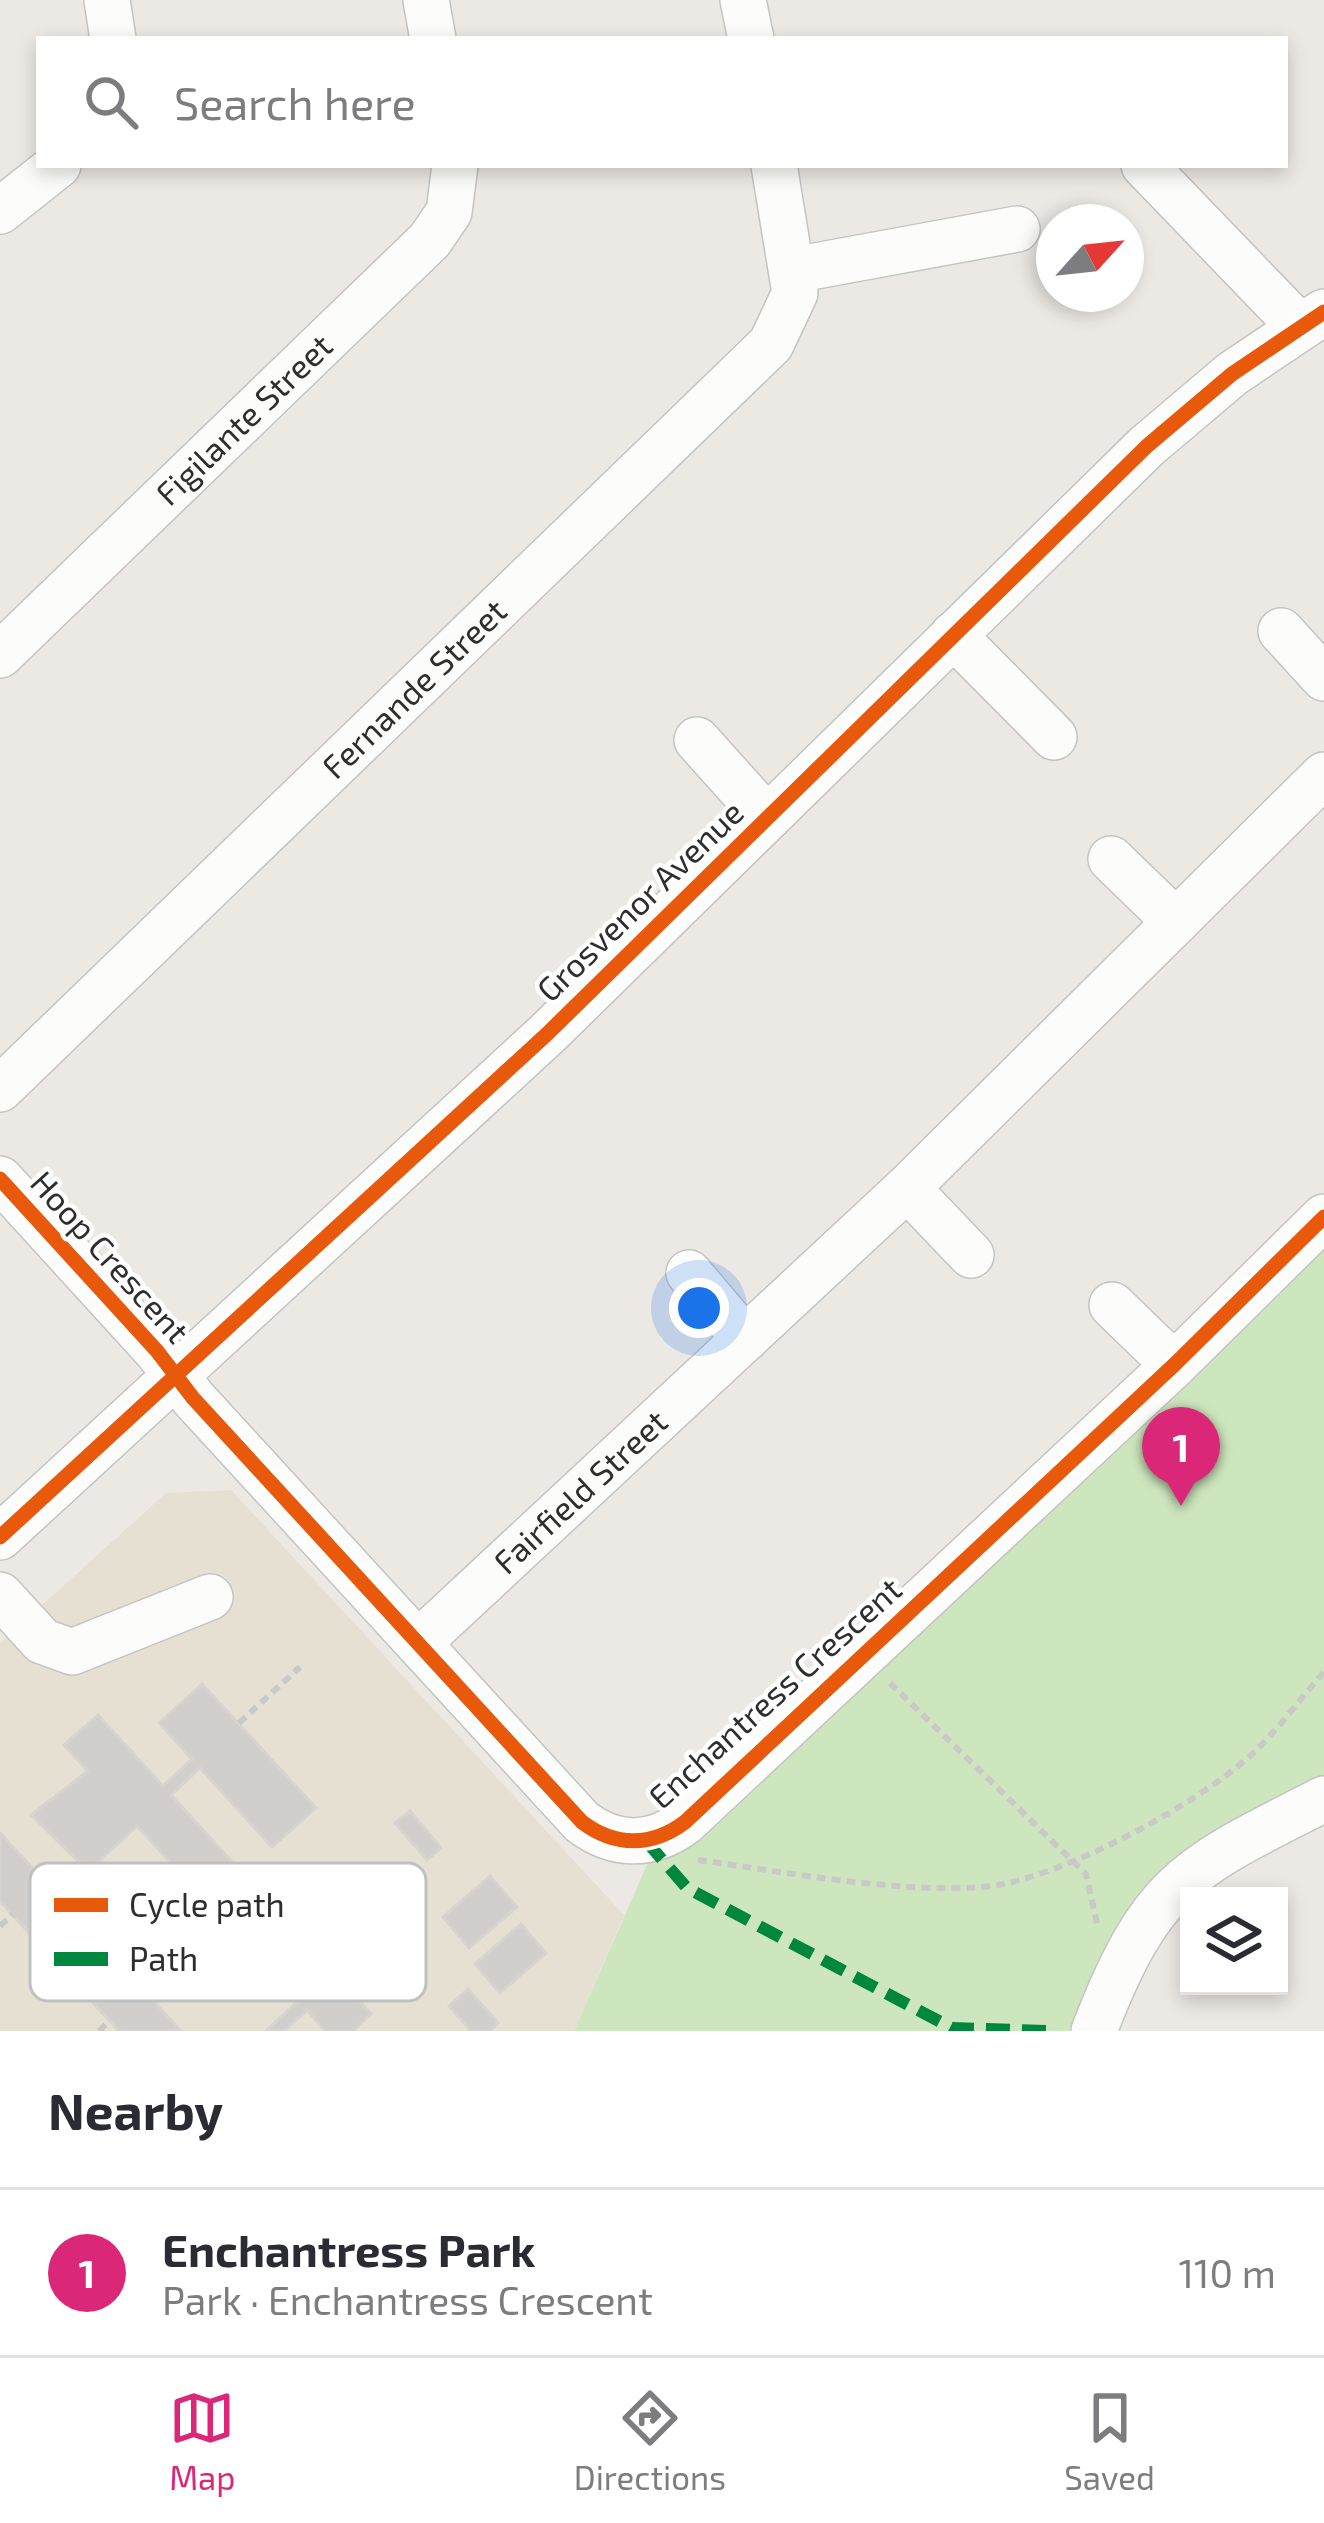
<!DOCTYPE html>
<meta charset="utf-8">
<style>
:root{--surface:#fff;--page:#f2f2f3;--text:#2b2b33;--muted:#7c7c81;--line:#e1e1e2;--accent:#db2777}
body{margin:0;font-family:"Exo 2",sans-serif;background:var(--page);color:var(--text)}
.controls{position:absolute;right:36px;bottom:36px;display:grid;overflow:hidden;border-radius:0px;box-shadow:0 6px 18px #0003}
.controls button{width:108px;height:108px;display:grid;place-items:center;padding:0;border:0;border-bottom:3px solid var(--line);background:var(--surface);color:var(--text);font:60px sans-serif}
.compass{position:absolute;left:1036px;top:204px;width:108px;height:108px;border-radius:50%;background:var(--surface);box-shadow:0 6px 18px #0003;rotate:63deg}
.you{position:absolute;left:699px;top:1308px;width:42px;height:42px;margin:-30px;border:9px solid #fff;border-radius:50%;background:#1a73e8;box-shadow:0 0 0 18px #1a73e833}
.badge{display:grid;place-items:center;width:78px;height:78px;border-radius:50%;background:var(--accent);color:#fff;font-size:39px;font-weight:700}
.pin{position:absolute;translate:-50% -99px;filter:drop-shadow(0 3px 6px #0008)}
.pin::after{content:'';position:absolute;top:63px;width:42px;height:36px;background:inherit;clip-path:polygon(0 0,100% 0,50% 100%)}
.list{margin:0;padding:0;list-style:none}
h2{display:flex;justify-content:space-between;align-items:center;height:156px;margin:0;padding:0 48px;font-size:51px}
h2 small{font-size:39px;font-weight:400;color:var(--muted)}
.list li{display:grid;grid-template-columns:78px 1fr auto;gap:36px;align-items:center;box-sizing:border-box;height:168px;padding:0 48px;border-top:3px solid var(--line)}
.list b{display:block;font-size:45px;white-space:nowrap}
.list p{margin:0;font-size:39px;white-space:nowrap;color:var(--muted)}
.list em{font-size:39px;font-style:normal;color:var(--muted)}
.icon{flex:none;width:66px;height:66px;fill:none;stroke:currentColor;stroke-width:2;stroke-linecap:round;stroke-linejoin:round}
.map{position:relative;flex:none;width:1324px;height:2031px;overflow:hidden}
.search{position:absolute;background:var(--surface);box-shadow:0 6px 18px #0003;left:36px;right:36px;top:36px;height:132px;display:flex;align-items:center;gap:30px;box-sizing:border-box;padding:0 42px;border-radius:0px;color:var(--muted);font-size:45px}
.sheet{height:324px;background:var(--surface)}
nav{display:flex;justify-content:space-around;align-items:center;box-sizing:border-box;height:168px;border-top:3px solid var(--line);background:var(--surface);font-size:33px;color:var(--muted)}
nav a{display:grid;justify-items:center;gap:6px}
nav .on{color:var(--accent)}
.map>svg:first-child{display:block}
.education{fill:#e6e0d3}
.green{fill:#cee6be}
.building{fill:#d1cecb;stroke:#d7d4d0;stroke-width:3}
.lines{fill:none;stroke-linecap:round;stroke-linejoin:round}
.minor-casing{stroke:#c5c4c5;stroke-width:48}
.path{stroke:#c9c9c8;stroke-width:6;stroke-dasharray:9 6;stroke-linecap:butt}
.minor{stroke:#fcfcfb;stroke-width:45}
.quiet{stroke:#00873e;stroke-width:12;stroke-dasharray:24 12;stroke-linecap:butt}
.cycleway-casing{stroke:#fff;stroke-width:22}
.cycleway{stroke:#e8590c;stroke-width:15}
.labels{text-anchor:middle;stroke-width:9;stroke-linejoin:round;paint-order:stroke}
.street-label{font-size:33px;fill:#2e2e2e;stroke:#fff}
.key{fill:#fff;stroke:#c0c0c0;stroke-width:3}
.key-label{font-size:33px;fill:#2e2e2e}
</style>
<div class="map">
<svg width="1324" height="2031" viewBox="0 0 1324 2031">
<rect width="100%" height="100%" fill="#ece8e4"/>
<!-- education -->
<path class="education" d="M231 1490 624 1915 574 2031H0V1643L166 1493Z"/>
<!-- green -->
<path class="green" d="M1324 1231V1781L1226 1831 1078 2031H574L650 1858Z"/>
<!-- building -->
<path class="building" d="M202 1684 316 1808 272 1847 200 1768 171 1795 371 2014 353 2031H325L307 2010 284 2031H266L298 2001 137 1826 59 1898 181 2031H119L0 1901V1833L51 1888 79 1862 31 1815 88 1771 64 1745 98 1715 163 1786 192 1759 159 1723Z
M410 1811 441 1848 427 1860 395 1823Z
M490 1876 517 1907 469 1948 443 1917Z
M521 1924 546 1953 500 1993 475 1964Z
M468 1989 498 2023 490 2031H471L449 2006Z"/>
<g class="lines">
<!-- minor casing -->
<g class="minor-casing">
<g id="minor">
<path d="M107 0 113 39"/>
<path d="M426 0 433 39"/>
<path d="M743 0 751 39"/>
<path d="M1144 165 1300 327"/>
<path d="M0 211 58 165"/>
<path d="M794 270 1017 229"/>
<path d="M1281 631 1324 678"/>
<path d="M953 635 1054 737"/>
<path id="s1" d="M0 655 430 240 449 212 455 165"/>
<path d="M697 740 767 818"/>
<path d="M1111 859 1176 922"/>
<path id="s2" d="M0 1089 771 344 795 293 774 165"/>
<path d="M0 1179 157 1351 193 1398 582 1822C615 1847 652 1847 685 1822L1174 1365 1324 1217"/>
<path d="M907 1188 971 1255"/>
<path d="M689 1273 745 1339"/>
<path d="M1112 1305 1174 1365"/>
<path d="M0 1537 547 1034 1147 446 1232 374 1324 312"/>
<path d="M0 1595 42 1641 72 1652 210 1597"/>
<path id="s3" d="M418 1643 907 1188 1324 775"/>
<path d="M1094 2031C1152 1881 1186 1869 1324 1799"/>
</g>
</g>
<!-- path -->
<path class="path" d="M890 1683 1086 1874 1098 1928
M239 1723 300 1667
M698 1860C786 1872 893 1893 982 1887 1055 1882 1197 1805 1251 1755 1278 1730 1300 1699 1324 1672
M0 1926 13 1914
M99 2031 109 2021"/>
<!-- minor -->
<use href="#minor" class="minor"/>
<!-- quiet -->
<path class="quiet" d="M646 1841 687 1888 952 2028 1048 2031"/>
<!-- cycleway casing -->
<g class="cycleway-casing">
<path id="cycleway" d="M0 1179 157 1351 193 1398 582 1822C615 1847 652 1847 685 1822L1174 1365 1324 1217
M0 1537 547 1034 1147 446 1232 374 1324 312"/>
</g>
<!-- cycleway -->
<use href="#cycleway" class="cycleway"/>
</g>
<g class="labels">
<!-- street labels -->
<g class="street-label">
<text dy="12" stroke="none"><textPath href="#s1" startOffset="339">Figilante Street</textPath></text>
<text dy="12" stroke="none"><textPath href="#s2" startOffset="576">Fernande Street</textPath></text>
<text transform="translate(640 901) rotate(-44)" y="12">Grosvenor Avenue</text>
<text transform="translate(110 1257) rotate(48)" y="12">Hoop Crescent</text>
<text dy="12" stroke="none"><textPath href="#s3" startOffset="222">Fairfield Street</textPath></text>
<text transform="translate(775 1693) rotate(-42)" y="12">Enchantress Crescent</text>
</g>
</g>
<!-- legend -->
<rect x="30" y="1863" width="396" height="138" rx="18" class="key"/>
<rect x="54" y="1898" width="54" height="14" fill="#e8590c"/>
<rect x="54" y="1952" width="54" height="14" fill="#00873e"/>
<g class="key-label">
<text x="129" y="1917">Cycle path</text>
<text x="129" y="1971">Path</text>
</g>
</svg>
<div class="controls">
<button><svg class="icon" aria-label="layers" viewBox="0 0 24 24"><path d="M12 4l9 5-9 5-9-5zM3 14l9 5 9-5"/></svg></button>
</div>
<svg class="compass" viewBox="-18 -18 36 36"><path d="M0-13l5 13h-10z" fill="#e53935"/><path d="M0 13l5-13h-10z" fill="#7c7c81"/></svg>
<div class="you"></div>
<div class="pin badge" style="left:1181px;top:1506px">1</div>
<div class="search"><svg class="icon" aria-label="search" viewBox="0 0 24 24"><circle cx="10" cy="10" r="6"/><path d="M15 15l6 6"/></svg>Search here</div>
</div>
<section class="sheet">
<h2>Nearby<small></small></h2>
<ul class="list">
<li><span class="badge">1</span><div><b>Enchantress Park</b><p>Park · Enchantress Crescent</p></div><em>110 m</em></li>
</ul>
</section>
<nav>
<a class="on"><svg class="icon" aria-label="map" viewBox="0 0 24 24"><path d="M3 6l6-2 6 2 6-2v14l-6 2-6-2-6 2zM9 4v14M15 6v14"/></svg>Map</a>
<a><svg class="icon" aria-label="directions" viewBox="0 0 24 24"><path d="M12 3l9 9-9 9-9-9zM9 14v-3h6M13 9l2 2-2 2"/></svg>Directions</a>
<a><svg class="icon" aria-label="saved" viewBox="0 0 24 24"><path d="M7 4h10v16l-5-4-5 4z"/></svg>Saved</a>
</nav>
